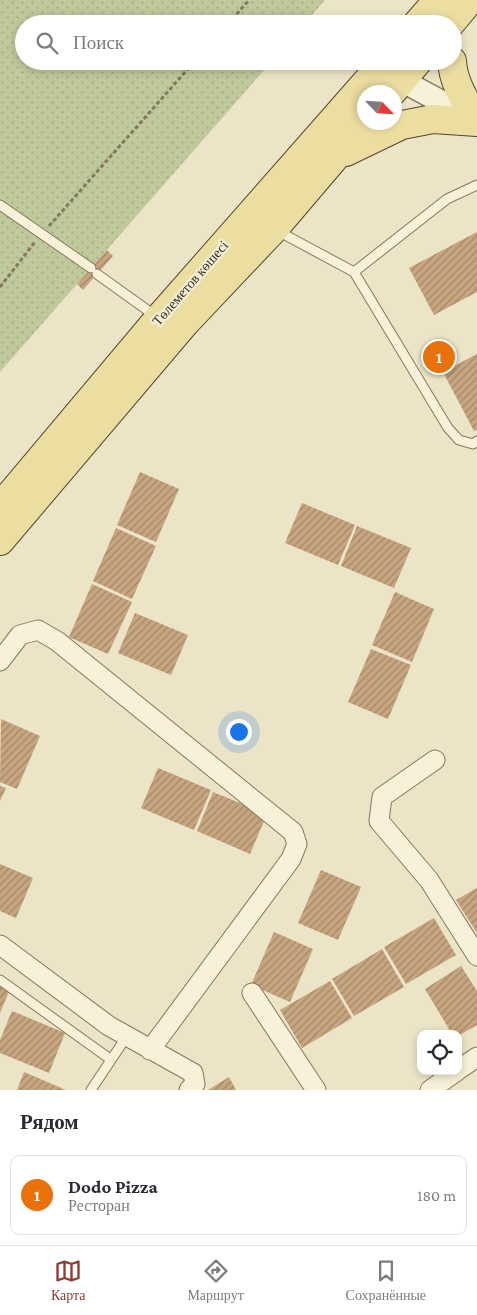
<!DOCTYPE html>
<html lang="ru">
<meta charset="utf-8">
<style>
:root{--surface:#fff;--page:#f2f2f3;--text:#2b2b33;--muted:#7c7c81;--line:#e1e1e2;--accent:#913a31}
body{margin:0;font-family:"Crimson Pro",serif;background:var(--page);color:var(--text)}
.controls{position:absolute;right:15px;bottom:15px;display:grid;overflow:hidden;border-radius:10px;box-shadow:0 2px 8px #0003}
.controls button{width:45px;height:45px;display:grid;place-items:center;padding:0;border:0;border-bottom:1px solid var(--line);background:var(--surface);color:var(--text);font:25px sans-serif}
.compass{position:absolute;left:357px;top:85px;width:45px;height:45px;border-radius:50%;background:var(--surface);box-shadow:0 2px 8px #0003;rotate:115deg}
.you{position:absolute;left:238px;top:731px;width:18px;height:18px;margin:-12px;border:4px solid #fff;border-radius:50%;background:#1a73e8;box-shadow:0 0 0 8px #1a73e833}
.badge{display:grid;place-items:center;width:32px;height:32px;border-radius:50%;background:var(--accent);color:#fff;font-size:16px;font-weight:700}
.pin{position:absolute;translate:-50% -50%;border:2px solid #fff;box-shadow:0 1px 5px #0006}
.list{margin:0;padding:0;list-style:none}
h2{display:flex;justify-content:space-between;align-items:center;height:65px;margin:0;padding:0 20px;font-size:21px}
h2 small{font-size:16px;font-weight:400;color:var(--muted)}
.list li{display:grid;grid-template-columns:32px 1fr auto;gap:15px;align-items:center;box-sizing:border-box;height:80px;margin:0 10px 10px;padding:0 10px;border:1px solid var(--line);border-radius:10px}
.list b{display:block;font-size:19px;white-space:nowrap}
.list p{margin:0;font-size:16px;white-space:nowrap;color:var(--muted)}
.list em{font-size:16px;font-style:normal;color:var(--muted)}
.icon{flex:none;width:28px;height:28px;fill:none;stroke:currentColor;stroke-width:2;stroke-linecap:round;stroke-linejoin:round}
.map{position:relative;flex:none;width:477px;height:1090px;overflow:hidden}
.search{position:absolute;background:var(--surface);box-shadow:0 2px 8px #0003;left:15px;right:15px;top:15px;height:55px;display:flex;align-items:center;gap:12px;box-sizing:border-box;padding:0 18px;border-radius:28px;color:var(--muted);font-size:19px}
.sheet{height:155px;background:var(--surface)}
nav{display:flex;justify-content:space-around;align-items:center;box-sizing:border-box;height:70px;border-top:1px solid var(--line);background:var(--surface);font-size:14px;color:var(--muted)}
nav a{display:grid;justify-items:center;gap:2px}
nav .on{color:var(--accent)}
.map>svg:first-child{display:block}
.park{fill:url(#park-dots)}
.building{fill:url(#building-hatch)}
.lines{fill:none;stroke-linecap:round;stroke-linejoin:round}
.service-casing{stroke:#86775d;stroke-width:11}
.minor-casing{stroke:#86775d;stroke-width:21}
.tertiary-casing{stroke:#86775d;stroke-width:25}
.primary-casing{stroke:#544531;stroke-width:30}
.path{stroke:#86775d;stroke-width:3;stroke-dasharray:4 2.5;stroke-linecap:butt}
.service{stroke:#f7f1d9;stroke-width:9}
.minor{stroke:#f7f1d9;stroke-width:19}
.tertiary{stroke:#f7f1d9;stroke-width:22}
.primary{stroke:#ecdda1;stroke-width:28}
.labels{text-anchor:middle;stroke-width:4.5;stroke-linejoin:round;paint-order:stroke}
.street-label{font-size:14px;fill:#372e20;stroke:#f3eed5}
</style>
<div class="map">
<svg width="477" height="1090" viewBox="0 0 477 1090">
<defs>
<pattern id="park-dots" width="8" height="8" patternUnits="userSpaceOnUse" patternTransform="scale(1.25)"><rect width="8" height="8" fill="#bfc99b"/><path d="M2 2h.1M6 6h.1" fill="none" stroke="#a5ad85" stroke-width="1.8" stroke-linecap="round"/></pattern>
<pattern id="building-hatch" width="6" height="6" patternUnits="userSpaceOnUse" patternTransform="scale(1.25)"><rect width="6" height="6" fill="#c7a57f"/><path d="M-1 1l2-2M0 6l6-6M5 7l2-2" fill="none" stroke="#a28768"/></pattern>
</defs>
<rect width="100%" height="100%" fill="#ece4c6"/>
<!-- park -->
<path class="park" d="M0 0H325L304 24H24V61H272L0 372Z"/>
<!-- building -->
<path class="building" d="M477 232V292L434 315 409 268Z
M107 250 113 256 83 290 77 284Z
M477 354V430L474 431 443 372Z
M140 472 179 489 156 542 117 525Z
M302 503 355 525 338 565 285 543Z
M357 526 411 548 394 588 341 566Z
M116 528 156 546 132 599 93 581Z
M92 584 132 602 108 654 69 637Z
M395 592 434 609 412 662 372 645Z
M135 613 188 635 171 675 118 653Z
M371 649 411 665 388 719 348 702Z
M1 719 40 736 17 789 0 782Z
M158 768 211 790 194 830 141 808Z
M0 786 6 788 0 801Z
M213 792 267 814 250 854 197 831Z
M0 864 33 878 16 918 0 911Z
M321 870 361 887 338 940 298 923Z
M477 888V933L456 900Z
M434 918 456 955 406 984 384 947Z
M274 932 313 949 290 1002 251 985Z
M382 949 404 987 354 1016 332 979Z
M461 966 477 991V1025L458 1036V1034H452L425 989Z
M330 981 352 1018 302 1048 280 1010Z
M0 985 10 989 0 1013Z
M12 1011 65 1033 49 1073 0 1053V1040Z
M24 1072 66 1090H17Z
M229 1077 236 1090H208Z"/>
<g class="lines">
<!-- service casing -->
<g class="service-casing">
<path id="service" d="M0 205 91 268
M276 230 354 272 447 199 477 185
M354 272 448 428 459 440 473 444 477 441
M97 274 157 317
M0 980 110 1059
M91 1090 127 1036"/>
</g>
<!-- minor casing -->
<g class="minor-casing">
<path id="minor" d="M0 661 20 635 38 630 57 641 293 832 297 844 291 859 150 1050
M435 760 382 797 379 821 429 880 477 956
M0 945 109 1026 193 1073 195 1084 189 1090
M252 993 316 1090
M458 1070 477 1057
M430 1090 457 1071"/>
</g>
<!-- tertiary casing -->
<g class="tertiary-casing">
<path id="tertiary" d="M386 72 475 120"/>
</g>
<!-- primary casing -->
<g class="primary-casing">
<path id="primary" d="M417 24 438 0
M450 24 470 0
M452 61C453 83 466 102 477 120
M392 92 418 61
M346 152 402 125 433 119 477 122
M0 507 159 318 385 61
M0 541 185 323 274 229 365 122"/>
</g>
<!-- path -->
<path class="path" d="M228 24 249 0
M49 226 195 61
M0 287 35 242"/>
<!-- service -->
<use href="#service" class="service"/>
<!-- minor -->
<use href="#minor" class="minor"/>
<!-- tertiary -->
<use href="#tertiary" class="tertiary"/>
<!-- primary -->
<use href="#primary" class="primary"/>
</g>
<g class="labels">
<!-- street labels -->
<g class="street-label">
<text transform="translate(190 283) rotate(-49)" y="5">Төлеметов көшесі</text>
</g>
</g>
</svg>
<div class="controls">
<button><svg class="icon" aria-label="locate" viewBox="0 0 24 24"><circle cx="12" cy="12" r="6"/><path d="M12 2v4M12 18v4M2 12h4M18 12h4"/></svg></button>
</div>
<svg class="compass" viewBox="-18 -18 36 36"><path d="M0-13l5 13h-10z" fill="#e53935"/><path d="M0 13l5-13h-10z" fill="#7c7c81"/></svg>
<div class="you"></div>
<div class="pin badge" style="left:439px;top:357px;background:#e8710a">1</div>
<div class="search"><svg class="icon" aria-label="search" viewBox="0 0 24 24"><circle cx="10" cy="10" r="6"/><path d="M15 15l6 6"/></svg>Поиск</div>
</div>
<section class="sheet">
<h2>Рядом<small></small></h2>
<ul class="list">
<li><span class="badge" style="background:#e8710a">1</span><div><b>Dodo Pizza</b><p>Ресторан</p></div><em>180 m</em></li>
</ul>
</section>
<nav>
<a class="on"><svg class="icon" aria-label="map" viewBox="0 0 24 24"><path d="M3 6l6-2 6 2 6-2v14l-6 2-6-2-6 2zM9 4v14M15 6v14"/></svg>Карта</a>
<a><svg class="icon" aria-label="directions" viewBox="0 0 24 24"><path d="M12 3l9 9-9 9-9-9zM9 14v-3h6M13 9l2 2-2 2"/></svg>Маршрут</a>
<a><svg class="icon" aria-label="saved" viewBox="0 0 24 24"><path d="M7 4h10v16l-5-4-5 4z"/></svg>Сохранённые</a>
</nav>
